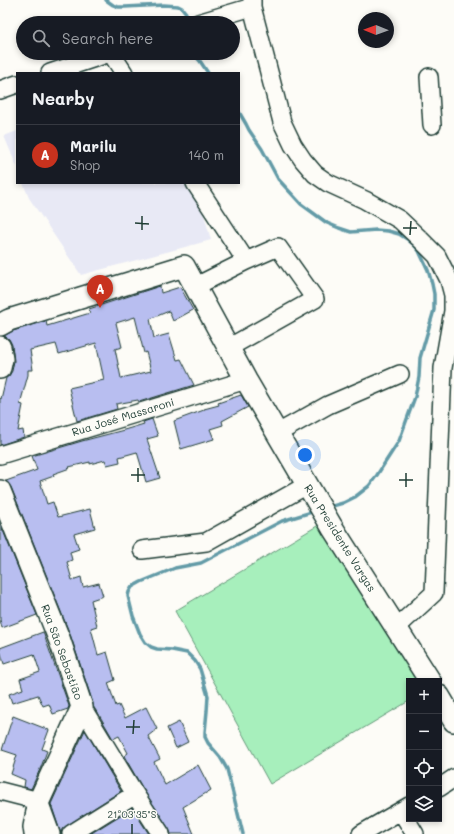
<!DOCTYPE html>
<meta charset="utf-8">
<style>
:root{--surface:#171b24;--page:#242831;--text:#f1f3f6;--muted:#9ea1a6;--line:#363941;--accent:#c8321e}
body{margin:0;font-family:Mali,sans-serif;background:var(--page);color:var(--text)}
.controls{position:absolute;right:12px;bottom:12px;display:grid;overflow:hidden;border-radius:0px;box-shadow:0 2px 6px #0003}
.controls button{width:36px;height:36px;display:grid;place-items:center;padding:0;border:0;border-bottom:1px solid var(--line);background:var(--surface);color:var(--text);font:20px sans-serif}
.compass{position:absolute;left:358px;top:12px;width:36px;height:36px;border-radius:50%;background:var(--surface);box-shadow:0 2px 6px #0003;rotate:271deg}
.you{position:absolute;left:305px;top:455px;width:14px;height:14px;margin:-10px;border:3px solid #fff;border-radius:50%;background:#1a73e8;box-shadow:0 0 0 6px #1a73e833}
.badge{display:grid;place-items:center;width:26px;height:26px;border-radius:50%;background:var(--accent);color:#fff;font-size:13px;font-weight:700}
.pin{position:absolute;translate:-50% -33px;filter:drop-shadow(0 1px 2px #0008)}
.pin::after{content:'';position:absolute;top:21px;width:14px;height:12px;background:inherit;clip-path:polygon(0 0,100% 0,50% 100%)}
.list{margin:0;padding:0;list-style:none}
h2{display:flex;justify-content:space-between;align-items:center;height:52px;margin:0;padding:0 16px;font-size:17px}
h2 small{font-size:13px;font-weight:400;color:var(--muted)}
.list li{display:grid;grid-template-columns:26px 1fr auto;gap:12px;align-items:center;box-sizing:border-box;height:60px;padding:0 16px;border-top:1px solid var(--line)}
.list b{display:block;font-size:15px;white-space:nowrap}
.list p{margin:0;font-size:13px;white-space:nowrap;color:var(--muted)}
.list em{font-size:13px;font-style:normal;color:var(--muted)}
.icon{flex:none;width:22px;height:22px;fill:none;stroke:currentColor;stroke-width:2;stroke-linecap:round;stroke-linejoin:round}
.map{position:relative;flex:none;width:454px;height:834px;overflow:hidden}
.search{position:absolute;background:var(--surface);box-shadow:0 2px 6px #0003;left:16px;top:16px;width:224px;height:44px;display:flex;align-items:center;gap:10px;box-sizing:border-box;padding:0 14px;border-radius:22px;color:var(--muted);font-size:15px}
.panel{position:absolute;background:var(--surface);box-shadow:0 2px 6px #0003;left:16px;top:72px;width:224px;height:112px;border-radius:0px}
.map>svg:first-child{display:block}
.built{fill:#e8e9f5}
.green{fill:#a7efbc;stroke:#639678}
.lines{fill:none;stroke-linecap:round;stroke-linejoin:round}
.stream{stroke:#649ba7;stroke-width:3.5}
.building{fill:#b8bef0;stroke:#1f3d34;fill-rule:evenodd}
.minor-casing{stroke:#1f3d34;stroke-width:20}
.major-casing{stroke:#1f3d34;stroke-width:24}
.minor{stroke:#fdfcf7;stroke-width:17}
.major{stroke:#fdfcf7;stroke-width:21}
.ticks{fill:none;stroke:#1f3d34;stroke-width:1.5}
.labels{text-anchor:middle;stroke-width:3;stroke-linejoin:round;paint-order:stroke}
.street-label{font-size:11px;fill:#1f3d34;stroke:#fdfcf7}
.ticks-label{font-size:10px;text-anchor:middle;fill:#1f3d34;stroke:#fdfcf7;stroke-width:3;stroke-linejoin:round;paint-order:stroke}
</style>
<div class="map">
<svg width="454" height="834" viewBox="0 0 454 834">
<rect width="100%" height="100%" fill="#fdfcf7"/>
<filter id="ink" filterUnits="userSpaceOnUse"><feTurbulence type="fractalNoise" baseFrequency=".025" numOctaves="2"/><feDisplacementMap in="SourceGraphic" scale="8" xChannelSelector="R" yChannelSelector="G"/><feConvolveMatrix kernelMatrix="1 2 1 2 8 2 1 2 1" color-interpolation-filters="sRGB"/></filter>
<g filter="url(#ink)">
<!-- built -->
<path class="built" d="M17 131V167L4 136Z
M23 183H195L211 240 81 275 29 198Z"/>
<!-- green -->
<path class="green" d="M327 520 419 681H409V701L270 784 175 611Z"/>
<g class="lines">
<!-- stream -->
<path class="stream" d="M106 0 113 5 118 7H125L164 5 178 6 182 8 186 13 185 23
M193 53 200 61 208 73
M239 112 246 124 249 130 262 149 278 179 301 204 327 223 339 228 351 232 376 230 388 231 399 234 407 239 414 245 419 251 428 270 432 284 434 294V310L420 358 419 377 415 397 399 441 377 475 369 486 355 497 343 503 329 507
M243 834 227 769 220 757 208 743 205 737V732L207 711 208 696 200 669 195 661 187 653 172 650 157 649 151 647 145 642 140 634 133 616 128 596 129 592 132 587 141 582 175 568 201 563 282 521 315 511"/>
</g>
<!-- building -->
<path class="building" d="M160 286 161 293 180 287 193 310 173 321 169 311 150 319 154 338 169 334 177 360 181 359 194 385 139 402 138 400 116 404 117 409 77 421 69 388 104 380 96 343 59 354 56 344 30 350 33 370H28V375L20 404 23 405 18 431 23 430 24 437 0 445V398L1 399 6 378 9 376 12 371 14 361 12 345 9 339 4 336 13 331 46 321 47 326 90 313 89 309ZM135 317 144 353 146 352 151 371 121 378 115 349 122 347 116 323Z
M241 395 248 407 222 421 223 425 210 429 214 439 181 449 174 421 204 410V409L219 405 218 403Z
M152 419 158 436 147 439 160 478 146 482 137 452 119 457 120 462 107 465 105 460 90 464V462L69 467 70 468 53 474 54 476 40 481 47 504 53 502 58 517 90 509 95 528 74 534 79 549 70 552 72 560 67 562 72 580 81 577 83 587 99 583 103 596 91 600 97 626 91 628 98 655 107 652 115 680 108 683 116 706 119 705 125 718 146 707 157 729 148 736 160 759 154 762 165 785 198 765 211 790 183 807 194 834H171L169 829 143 789 124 756 128 753 119 736 113 739 98 713V714L93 706V703L71 637 11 487 6 481 37 470 32 456 82 441 124 430 144 424 143 422Z
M0 523 37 615 2 628 0 620Z
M43 632 69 706 68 709 53 714 49 704 43 706 38 695 12 703 9 694 23 689 20 679 40 672 34 654 4 664 0 650V648Z
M13 716 49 730 42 749 47 751 41 767 31 789 24 787 25 780 11 774 17 755 2 750Z
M179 722 188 742 176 748 167 728Z
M85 730 121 791 66 826 62 829 61 834 51 804Z
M132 808 149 834H90Z"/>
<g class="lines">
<!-- minor casing -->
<g class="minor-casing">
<path id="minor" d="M252 0V7L282 122 293 145 303 160 315 174 328 183 365 200 400 220 419 238 437 256 449 280 453 295V311L443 368 434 593 396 628
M198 23 252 7
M111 53 124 73
M50 73 110 53
M429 77 432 125
M0 90 17 84
M195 183 246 261
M194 287 246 261 278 247 315 299 228 348
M276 434 328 405 400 374
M0 455 246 380
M142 550 206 542 307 485
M82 707 135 794 161 834
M439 788 454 778
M0 791 39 801 51 834
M401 811 415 834
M71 834 135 794
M361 834 409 806"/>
</g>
<!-- major casing -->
<g class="major-casing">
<path id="major" d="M0 325 9 320 184 266 246 380 332 527 430 681
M0 347 2 359 0 368
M0 491 60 641 82 707 39 801 34 827 35 834
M439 696 454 721"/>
</g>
<!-- minor -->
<use href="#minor" class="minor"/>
<!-- major -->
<use href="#major" class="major"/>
</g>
</g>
<!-- ticks -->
<path class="ticks" d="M135 223 149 224M403 228H417M142 230V216M410 235 411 221M131 475H145M399 480H413M138 482V468M406 487V473M126 727H140M133 734 134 720M132 834V824"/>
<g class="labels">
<!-- street labels -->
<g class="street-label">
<text transform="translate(123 417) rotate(-17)" y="4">Rua José Massaroni</text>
<text transform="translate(340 538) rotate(58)" y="4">Rua Presidente Vargas</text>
<text transform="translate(62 652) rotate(70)" y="4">Rua São Sebastião</text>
</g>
</g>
<g class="ticks-label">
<text x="132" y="818">21°03'35"S</text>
</g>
</svg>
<div class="controls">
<button>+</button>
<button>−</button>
<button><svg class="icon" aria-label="locate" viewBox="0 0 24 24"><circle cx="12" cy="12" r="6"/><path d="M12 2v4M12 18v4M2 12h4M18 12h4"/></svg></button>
<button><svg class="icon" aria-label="layers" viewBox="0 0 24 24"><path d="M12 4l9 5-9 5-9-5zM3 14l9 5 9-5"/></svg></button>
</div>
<svg class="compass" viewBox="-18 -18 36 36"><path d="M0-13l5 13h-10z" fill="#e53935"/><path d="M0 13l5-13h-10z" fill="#9ea1a6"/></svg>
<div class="you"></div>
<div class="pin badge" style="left:100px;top:308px">A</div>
<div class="search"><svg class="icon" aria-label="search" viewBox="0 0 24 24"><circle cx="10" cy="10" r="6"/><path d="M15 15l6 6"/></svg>Search here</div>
<section class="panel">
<h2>Nearby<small></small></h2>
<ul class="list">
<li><span class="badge">A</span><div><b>Marilu</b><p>Shop</p></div><em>140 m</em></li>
</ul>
</section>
</div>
